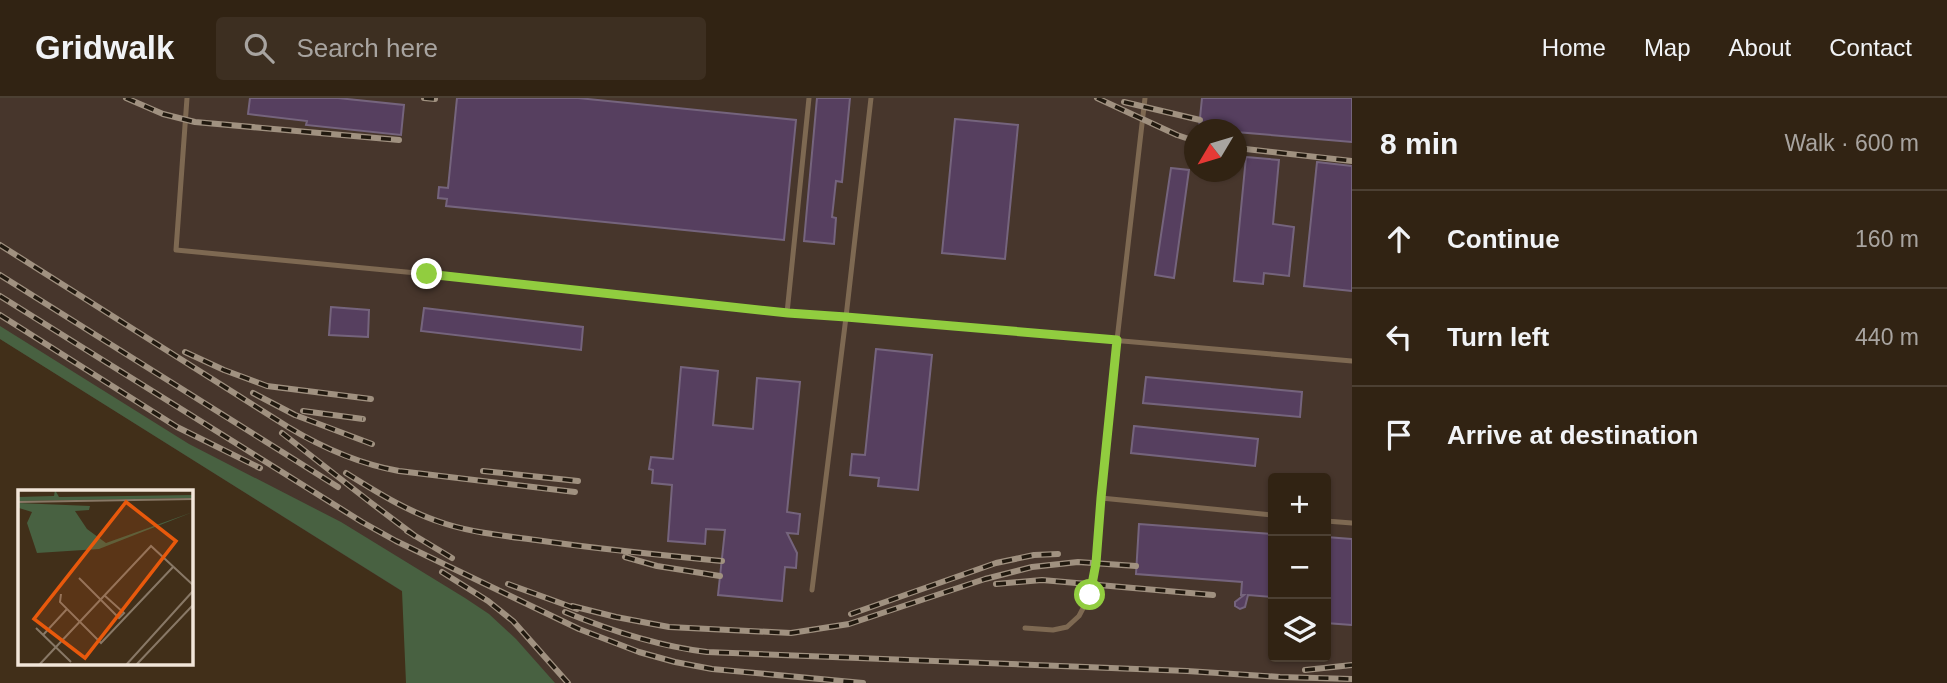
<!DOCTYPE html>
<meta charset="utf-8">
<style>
:root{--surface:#312313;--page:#3d2f21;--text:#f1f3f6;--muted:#a8a4a0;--line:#4c4033}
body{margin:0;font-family:Helvetica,sans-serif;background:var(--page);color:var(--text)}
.controls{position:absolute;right:21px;bottom:21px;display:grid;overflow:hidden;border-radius:7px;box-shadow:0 2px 5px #0004}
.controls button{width:63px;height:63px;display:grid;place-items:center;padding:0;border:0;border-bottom:2px solid var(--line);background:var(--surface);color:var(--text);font:35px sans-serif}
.compass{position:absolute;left:1184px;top:21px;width:63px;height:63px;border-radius:50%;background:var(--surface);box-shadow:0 2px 5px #0004;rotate:232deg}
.stop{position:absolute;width:21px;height:21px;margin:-16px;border:5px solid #91cd3f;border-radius:50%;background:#fff}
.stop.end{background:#91cd3f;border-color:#fff;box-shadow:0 2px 7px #0008}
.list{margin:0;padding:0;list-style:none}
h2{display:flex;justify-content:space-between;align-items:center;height:91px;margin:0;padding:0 28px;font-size:30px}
h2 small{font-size:23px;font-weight:400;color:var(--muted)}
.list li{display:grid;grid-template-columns:46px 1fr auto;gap:21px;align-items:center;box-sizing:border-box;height:98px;padding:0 28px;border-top:2px solid var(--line)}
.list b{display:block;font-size:26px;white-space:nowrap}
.list em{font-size:23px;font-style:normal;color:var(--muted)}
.icon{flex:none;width:38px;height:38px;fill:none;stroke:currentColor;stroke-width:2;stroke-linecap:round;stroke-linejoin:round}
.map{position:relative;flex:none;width:1352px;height:585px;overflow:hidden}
header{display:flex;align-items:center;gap:42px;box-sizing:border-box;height:98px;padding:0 35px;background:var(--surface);border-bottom:2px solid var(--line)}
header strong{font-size:33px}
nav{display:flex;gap:38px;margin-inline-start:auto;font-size:24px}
.search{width:490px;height:63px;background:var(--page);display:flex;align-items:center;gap:18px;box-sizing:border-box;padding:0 24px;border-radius:7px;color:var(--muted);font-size:26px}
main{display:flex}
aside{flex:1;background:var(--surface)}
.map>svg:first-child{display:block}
.industrial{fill:#47362c;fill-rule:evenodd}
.green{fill:#486141}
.building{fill:#563f5f;stroke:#75647d;stroke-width:2}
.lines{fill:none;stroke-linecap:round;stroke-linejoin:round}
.service{stroke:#7e6952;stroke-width:5}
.rail-casing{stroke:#a09180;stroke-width:6}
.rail{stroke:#21190f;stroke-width:3.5;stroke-dasharray:10;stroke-linecap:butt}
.route{stroke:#91cd3f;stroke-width:9}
.inset-road{fill:none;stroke:#887866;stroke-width:2}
.view{fill:#e8590c;fill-opacity:0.15;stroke:#e8590c;stroke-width:3.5}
.inset-edge{fill:none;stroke:#f2e6d9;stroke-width:3.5}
</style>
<header>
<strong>Gridwalk</strong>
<div class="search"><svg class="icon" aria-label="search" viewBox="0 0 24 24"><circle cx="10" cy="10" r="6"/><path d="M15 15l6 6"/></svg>Search here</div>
<nav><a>Home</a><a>Map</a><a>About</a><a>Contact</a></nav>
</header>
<main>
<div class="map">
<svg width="1352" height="585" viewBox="0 0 1352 585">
<rect width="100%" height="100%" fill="#412f19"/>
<!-- industrial -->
<path class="industrial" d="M0 0H1352V585H527L500 555 0 241ZM1195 32H1237V74H1195ZM1273 380H1326V559H1273Z"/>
<!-- green -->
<path class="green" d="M0 228 189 346 341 424 465 500 489 516 516 541 555 585H406L402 493 0 241Z"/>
<!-- building -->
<path class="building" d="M250 0H338L404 7 401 37 306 27 307 23 248 16Z
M457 0H578L796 22 784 142 446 108 447 101 438 100 439 89 448 90Z
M817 0H850L842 84 836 83 832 119 836 120 834 146 804 143Z
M1202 0H1352V44L1236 34V32L1199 30Z
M955 21 1018 27 1005 161 942 155Z
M1246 59 1279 62 1273 126 1294 129 1289 178 1264 175 1263 186 1234 183Z
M1317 64 1352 68V193L1304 188Z
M1171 70 1189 72 1174 180 1155 177Z
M331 209 369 212 368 239 329 237Z
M424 210 583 229 581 252 421 233Z
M876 251 932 257 918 392 878 388 879 380 850 377 852 356 865 357Z
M681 269 718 273 713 327 753 331 757 280 800 284 787 414 800 416 798 436 787 435 797 455 796 470 785 469 782 503 718 497 725 432 706 431 705 446 668 443 672 387 652 385 653 372 649 371 651 359 673 361Z
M1146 279 1302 294 1300 319 1143 305Z
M1134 328 1258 341 1255 368 1131 355Z
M1139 426 1273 436V499L1248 497 1245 509 1240 511 1235 508V504L1244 497H1241L1242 484 1136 476Z
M1326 439 1352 441V527L1326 525Z"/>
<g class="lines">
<!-- service -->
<path class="service" d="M187 0 176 152 427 176 787 215 846 219 1352 263
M787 215 809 0
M1101 400 1273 417
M1326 423 1352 425
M812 492 846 219 871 0
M1025 530 1053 532 1067 529 1079 518 1090 497 1096 465 1101 400 1117 242 1145 0"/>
<!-- rail casing -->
<g class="rail-casing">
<path id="rail" d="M126 0 163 16 195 24 399 42
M424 0 435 1
M1097 0 1177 37 1195 43
M1124 4 1200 22
M1237 50 1352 63
M0 147 288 329C323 350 359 366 399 373L575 394
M0 177 338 389
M0 198 362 424 396 443 579 531 639 554 675 564 712 571 863 585
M0 217 177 329 260 370
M185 254 224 272 267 288 371 301
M253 295 295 317 372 346
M303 313 363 321
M282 335 370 404 415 438
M483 373 578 383
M346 375C378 395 410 415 446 426 475 435 506 438 536 442 597 451 660 457 722 463
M407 433 452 460
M625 459 657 468 720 478
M442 474 488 503 513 523 568 585
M508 486 577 511
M996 486 1042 482 1213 497
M572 508 616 519 669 529 791 535 849 526 985 481 1032 469 1078 464 1136 468
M565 514C611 533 658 548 707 554L1187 573 1280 579 1352 581
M851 516 996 465 1034 457 1058 456
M1305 572 1352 567"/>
</g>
<!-- rail -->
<use href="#rail" class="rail"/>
</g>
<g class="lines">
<!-- route -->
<path class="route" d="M427 176 788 215 846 219 1117 242 1101 400 1096 465 1090 497"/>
</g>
<!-- overview -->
<g transform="translate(18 392)">
<rect width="175" height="175" fill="#412f19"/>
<path d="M37 0 41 7 175 5V8L0 11V7L36 6ZM0 13 72 16 71 20 57 21 69 39 88 53 175 22 81 59 19 63 9 33 14 22 1 18Z" fill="#486141"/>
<path class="inset-road" d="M0 12 175 9M61 88 101 128 106 123 86 105M43 104 42 112 83 153 155 77M18 138 53 172M25 145 49 119M21 175 133 56 175 95M108 175 175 101M118 175 175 115"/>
<path class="view" d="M108 12 158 51 67 168 16 129Z"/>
<rect width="175" height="175" class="inset-edge"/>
</g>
</svg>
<div class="controls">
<button>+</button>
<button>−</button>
<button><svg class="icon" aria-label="layers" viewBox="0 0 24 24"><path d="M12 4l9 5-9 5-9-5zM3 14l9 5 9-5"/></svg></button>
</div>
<svg class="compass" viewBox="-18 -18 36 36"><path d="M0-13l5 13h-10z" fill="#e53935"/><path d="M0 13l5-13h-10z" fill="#a8a4a0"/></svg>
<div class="stop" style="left:1090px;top:497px"></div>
<div class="stop end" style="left:427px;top:176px"></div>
</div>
<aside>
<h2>8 min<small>Walk · 600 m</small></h2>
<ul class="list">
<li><svg class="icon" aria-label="ahead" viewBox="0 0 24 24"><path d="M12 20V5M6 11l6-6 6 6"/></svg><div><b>Continue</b></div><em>160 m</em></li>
<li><svg class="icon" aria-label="left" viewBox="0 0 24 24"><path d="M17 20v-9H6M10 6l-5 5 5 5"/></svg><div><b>Turn left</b></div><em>440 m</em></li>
<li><svg class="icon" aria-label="arrive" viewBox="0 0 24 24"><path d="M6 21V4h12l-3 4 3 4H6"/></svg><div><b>Arrive at destination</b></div></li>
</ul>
</aside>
</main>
